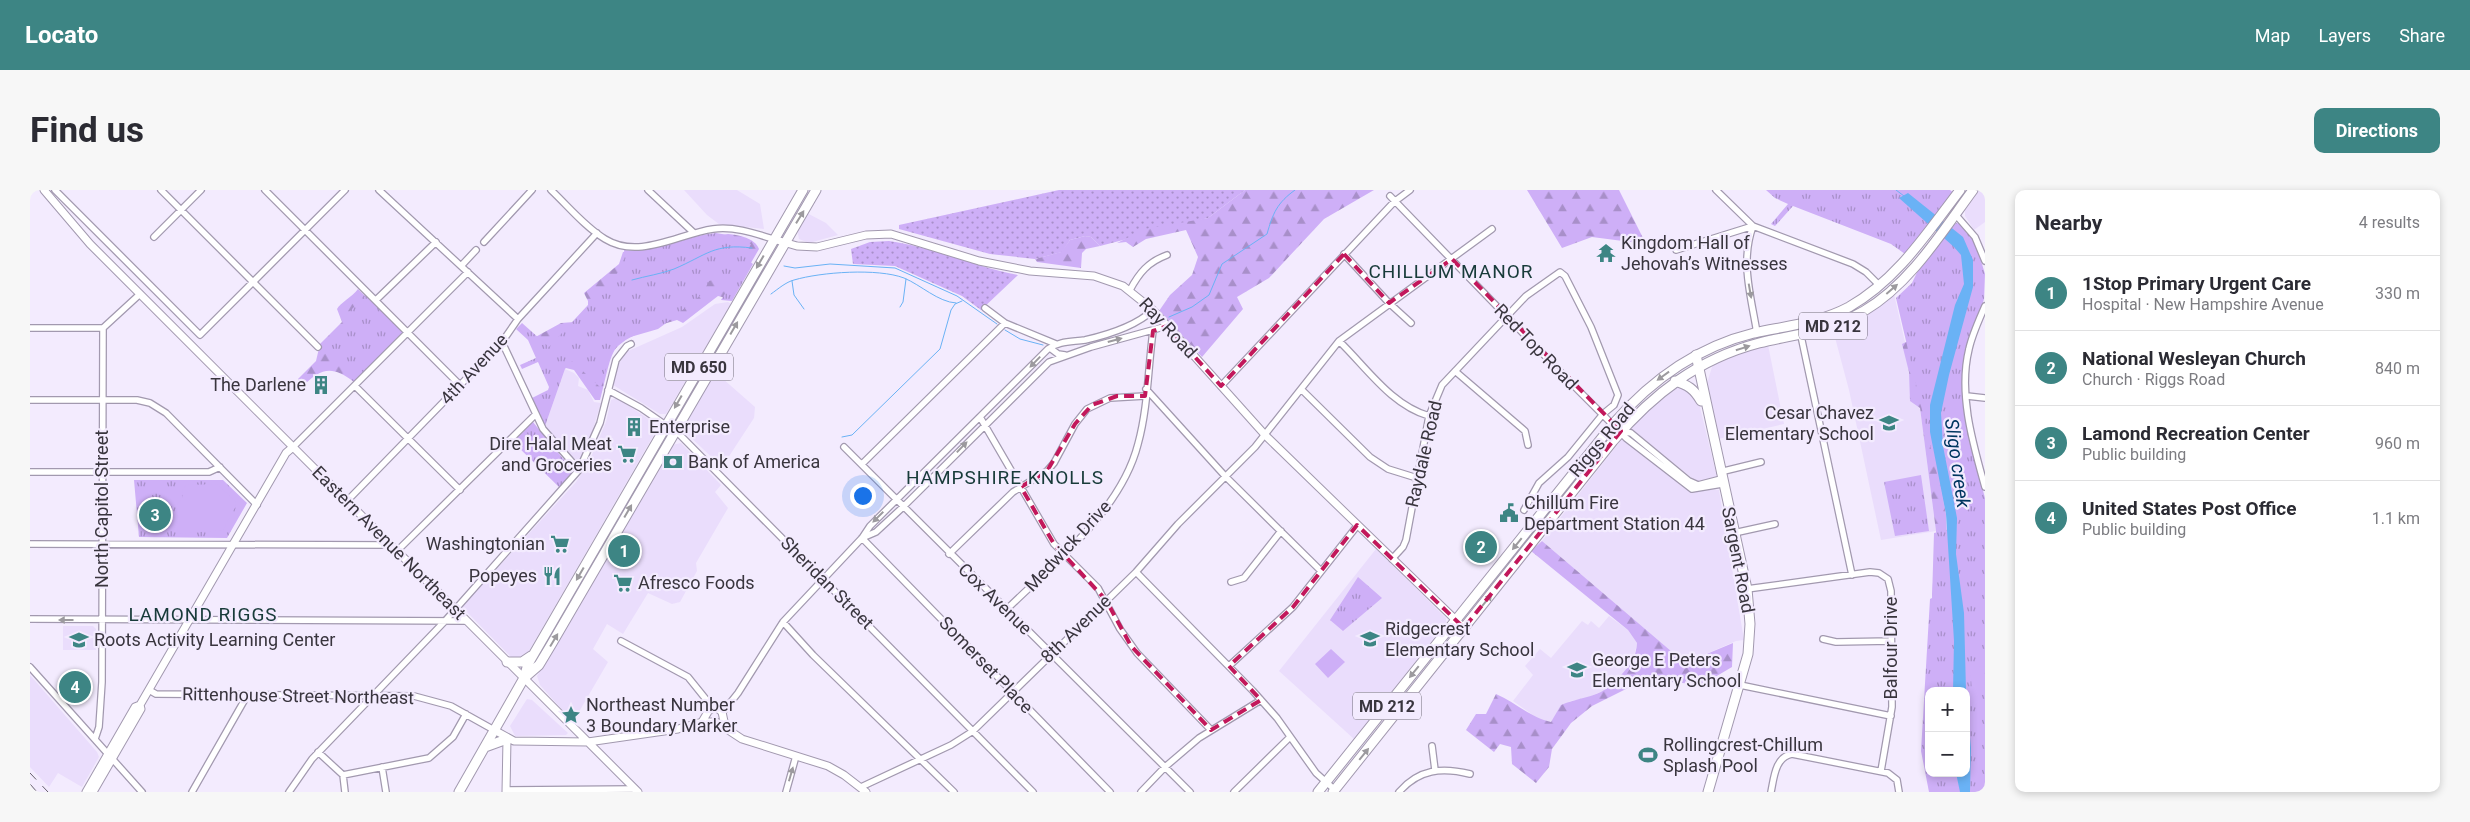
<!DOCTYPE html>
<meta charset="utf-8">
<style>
:root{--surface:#fff;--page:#f7f7f7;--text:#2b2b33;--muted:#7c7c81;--line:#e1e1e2;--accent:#3d8584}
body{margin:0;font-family:Roboto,sans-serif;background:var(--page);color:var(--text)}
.controls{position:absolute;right:15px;bottom:15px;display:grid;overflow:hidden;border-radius:10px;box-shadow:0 2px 8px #0003}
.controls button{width:45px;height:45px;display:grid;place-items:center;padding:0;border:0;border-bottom:1px solid var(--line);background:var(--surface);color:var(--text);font:25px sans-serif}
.you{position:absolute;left:832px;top:305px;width:18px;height:18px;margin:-12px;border:4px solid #fff;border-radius:50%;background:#1a73e8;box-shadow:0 0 0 8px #1a73e833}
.badge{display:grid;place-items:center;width:32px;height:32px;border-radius:50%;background:var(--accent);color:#fff;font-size:16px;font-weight:700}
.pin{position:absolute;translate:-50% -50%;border:2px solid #fff;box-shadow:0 1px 5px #0006}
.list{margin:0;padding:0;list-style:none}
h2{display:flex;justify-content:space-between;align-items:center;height:65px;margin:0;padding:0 20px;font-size:21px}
h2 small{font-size:16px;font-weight:400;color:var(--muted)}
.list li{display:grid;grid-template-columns:32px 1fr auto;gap:15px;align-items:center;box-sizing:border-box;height:75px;padding:0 20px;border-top:1px solid var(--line)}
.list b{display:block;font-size:19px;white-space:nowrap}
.list p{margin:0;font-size:16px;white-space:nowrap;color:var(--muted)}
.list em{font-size:16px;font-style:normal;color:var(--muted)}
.map{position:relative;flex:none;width:1955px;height:602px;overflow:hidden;border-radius:10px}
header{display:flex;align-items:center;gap:30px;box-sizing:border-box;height:70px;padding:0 25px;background:var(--accent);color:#fff}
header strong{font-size:24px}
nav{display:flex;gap:28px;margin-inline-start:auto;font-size:18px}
.intro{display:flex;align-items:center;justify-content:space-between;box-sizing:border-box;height:120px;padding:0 30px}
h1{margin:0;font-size:35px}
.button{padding:12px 22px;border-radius:10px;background:var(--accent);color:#fff;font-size:18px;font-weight:700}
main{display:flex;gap:30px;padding:0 30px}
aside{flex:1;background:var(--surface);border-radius:10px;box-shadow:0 2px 8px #0003}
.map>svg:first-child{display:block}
.built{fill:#eaddfc}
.grass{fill:url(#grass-dots)}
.forest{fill:url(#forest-firs)}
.park{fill:url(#park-tufts);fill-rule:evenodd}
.garden{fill:#ceaff7}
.water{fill:#6ab2f5}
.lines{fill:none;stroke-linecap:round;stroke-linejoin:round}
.stream{stroke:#6ab2f5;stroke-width:1}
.minor-casing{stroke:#a299af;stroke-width:8}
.tertiary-casing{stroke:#a299af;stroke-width:9}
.secondary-casing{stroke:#a299af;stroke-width:11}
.primary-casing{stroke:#a299af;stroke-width:11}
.minor{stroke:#fff;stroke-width:5.5}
.tertiary{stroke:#fff;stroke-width:7}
.secondary{stroke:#fff;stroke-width:9}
.primary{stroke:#fff;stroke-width:9}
.rail{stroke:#65606b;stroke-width:1;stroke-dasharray:9 9;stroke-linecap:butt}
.oneway{fill:#9c9a9e}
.marked{fill:none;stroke:#c2185b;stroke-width:4;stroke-dasharray:10 6;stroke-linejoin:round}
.labels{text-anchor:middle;stroke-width:4.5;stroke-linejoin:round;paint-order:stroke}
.shield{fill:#f3ebfe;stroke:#716c78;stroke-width:1}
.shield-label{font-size:16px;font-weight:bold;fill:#39353e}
.poi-label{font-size:18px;fill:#39353e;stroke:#f3ebfe;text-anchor:start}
.street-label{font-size:18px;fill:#39353e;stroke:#f3ebfe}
.neighbourhood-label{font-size:19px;letter-spacing:1px;fill:#183b3a;stroke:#f3ebfe}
.water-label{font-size:19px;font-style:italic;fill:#003660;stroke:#f3ebfe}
</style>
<header>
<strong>Locato</strong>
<nav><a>Map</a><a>Layers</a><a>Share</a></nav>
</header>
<div class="intro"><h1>Find us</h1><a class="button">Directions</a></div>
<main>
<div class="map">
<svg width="1955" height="602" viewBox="0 0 1955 602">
<defs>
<pattern id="grass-dots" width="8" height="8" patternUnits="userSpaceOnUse" patternTransform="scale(1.25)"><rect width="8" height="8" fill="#ceaff7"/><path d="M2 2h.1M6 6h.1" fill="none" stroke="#a88fc9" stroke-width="1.8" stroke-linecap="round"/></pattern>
<pattern id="forest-firs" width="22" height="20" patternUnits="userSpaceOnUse" patternTransform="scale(1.25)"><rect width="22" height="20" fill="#ceaff7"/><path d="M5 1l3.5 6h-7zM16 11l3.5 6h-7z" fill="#a88fc9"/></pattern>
<pattern id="park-tufts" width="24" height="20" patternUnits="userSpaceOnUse" patternTransform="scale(1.25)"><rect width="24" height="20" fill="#ceaff7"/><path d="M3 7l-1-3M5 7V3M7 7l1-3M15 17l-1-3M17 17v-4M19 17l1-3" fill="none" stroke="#a88fc9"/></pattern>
</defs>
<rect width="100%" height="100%" fill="#f3ebfe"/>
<!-- built -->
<path class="built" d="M654 0H707L730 14 734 39 689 34 677 25Z
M1950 0H1955V32L1944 40 1935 26V19Z
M775 22 796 33 808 45 779 53 769 49 767 39Z
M1864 104 1890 218 1906 341 1851 350 1819 200 1803 140 1832 126Z
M698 112 701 114 636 224H630L583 195 587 177 596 162 652 137 685 114Z
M1738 155 1754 234 1688 249 1677 193 1682 177 1688 172 1710 163Z
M535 179 544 183 549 188 548 196 558 200 564 212 571 213 554 268 547 271 526 251 515 236Z
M684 181 725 217 724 228 692 277 654 241 653 235Z
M1658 196 1667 205 1687 287 1667 292 1601 239 1617 221 1645 197Z
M587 208 629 236 495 468 484 470 432 417 546 292 558 274 576 232 581 210Z
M1592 249 1659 298 1689 300 1714 450 1706 451 1655 473 1512 351Z
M651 253 691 295 685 302 698 318 666 373 667 381 650 412 642 414 618 403 593 444 577 434 563 459 578 472 543 532 510 495 507 486 642 255Z
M1346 359 1416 428V433L1324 549 1249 481Z
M1579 426 1598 440 1607 453 1603 472 1580 498 1554 509 1540 511 1521 532 1510 530 1483 511 1503 485 1495 476 1510 459 1521 468 1552 431 1558 435 1561 431 1569 438Z
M33 436H63L66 439V460H33Z
M0 485 67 562 69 567 52 597 28 583 19 597 0 577Z
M497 509 502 510 538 543 536 545 485 546 480 536Z"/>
<!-- grass -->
<path class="grass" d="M1029 0H1215L1178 28 1070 56 1061 47 1055 46 1040 50 1032 62 1005 69 960 64 869 39V35Z
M859 51C903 57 944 77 988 85L951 120 932 106 865 76 823 74 821 59 840 52Z"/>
<!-- forest -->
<path class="forest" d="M1215 0H1344L1294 29 1239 88 1207 107 1213 119 1172 167 1129 121 1140 105 1162 85 1168 67 1156 40 1116 49 1103 57 1096 52 1087 53 1115 39 1178 28Z
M1497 0H1589L1616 54 1562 47 1532 58Z
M698 44C709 45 725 48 729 59L700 109 688 106 653 133 647 130C631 135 594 145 584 161 578 172 574 196 570 210H565L544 180 532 177 500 150 531 133 544 132 558 118V111L554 103 589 74 593 62H613Z
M1055 46 1061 47 1070 56 1056 59 1052 63 1051 78 1007 72 1005 69 1031 62 1040 50Z
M328 99 370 141 324 192C302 175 291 178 273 196L268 189 286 171 290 154 312 132 307 119C310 113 322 107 328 99Z
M1892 144 1900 242 1916 324 1917 345 1902 409 1906 341 1890 218 1880 211 1879 182 1872 154Z
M1512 351 1655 473 1703 453 1702 477 1680 490 1675 495 1629 491 1600 497 1562 516 1541 533 1522 559 1519 577 1506 593 1482 574 1481 557 1470 554 1464 562 1436 540 1446 524H1456L1466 504C1485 512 1501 528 1521 532L1531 515C1559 504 1571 509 1592 484 1601 474 1606 467 1607 453L1598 440 1501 361Z"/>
<!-- park -->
<path class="park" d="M1736 0H1920L1924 3 1875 64 1861 54 1763 16 1745 36 1741 34 1758 14 1745 8Z
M1926 33 1932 34 1946 54 1955 84 1954 109 1934 175 1942 259 1955 308V602H1899L1891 561 1900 409 1902 408 1904 343 1920 340 1866 108 1882 93 1892 72ZM1899 501H1936V583H1899Z
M686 43 704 46V50L721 54 717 62 719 64 717 69 723 74 702 111 691 110 696 102 693 92 686 89 679 91 672 104 639 131 628 139 597 148 587 156 579 168 571 198 542 171 535 179 515 236 502 208 518 200 519 197 508 172 492 179 490 175 506 168 498 150 486 139 492 133 519 157 595 75 594 60C626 63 654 46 686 43Z
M336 105 373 142 326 191 291 156 315 132 312 129Z
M503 232 544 282 530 298 483 252Z
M1891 285 1899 341 1865 346 1854 292Z
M104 290H193L217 313 197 348 109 347Z
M1328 387 1352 408 1313 441 1300 430Z"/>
<!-- garden -->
<path class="garden" d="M513 249 540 279 533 287 513 269 503 255Z
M187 294 205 311 206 316 193 340 148 344 147 314 152 309 153 298 157 295Z
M1301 459 1315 472 1298 488 1285 474Z
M1954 476 1955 499 1942 500 1940 477Z"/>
<!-- water -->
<path class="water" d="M1878 3 1933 47 1943 70V97L1919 185 1911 223 1913 256 1927 328 1926 364 1934 423 1936 501H1923L1924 451 1916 324 1900 242V215L1925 115 1934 94 1931 65 1924 57 1869 8Z
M1936 504 1941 558 1940 602H1930L1926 583H1936Z"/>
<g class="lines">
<!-- stream -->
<path class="stream" d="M1866 0 1874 6
M754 76 765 78 800 74 865 78 927 106 967 134
M602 90C616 86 631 84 644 79 677 65 684 53 722 58
M762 91 764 105 774 119
M741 104C748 99 756 92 764 90 791 82 848 78 874 88 891 95 908 112 926 113
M870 117 873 112 876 89
M1139 127 1162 117 1179 105 1192 74 1237 44C1243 23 1247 13 1265 0
M975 140 990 149 1013 155
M812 247 822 245 910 159 921 120 925 114 932 111"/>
<!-- minor casing -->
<g class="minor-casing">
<path id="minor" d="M25 0 170 145 315 0
M131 0 288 157
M235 0 430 195
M349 0 488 129
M521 0C538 16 555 37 575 49 609 70 648 44 683 39 703 36 724 43 743 49
M618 0 664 43
M1686 0 1723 36 1823 74 1836 82 1850 96
M1360 6 1548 200 1596 248 1662 299 1692 294
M1925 24 1945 47 1955 71
M1723 36C1710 72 1721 106 1727 143
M124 47 171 0
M454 52 502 0
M1646 60 1723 36
M1314 64 1359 113 1381 133
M431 76 446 60
M1100 100C1109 83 1118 72 1137 65
M346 110 406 52
M1955 116C1949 130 1942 145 1939 159 1928 204 1943 254 1955 297
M955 118 975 133 1026 154
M0 138H73
M1771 146 1822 385
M1309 151C1337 178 1361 215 1399 226
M472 152 513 239 549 280
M1020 158 1028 164 1035 165
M1425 181 1495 241 1498 255
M325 196 430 300
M1191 196 1364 12 1380 0
M1116 199 1195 286 1291 381
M1271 199 1340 267 1358 279 1387 288
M578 200 611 218 650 245 1003 602
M1937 206 1955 208
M0 210H107L120 213 136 223 227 315
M950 227 1024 354 1068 398 1090 439 1107 463 1181 540
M1591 241 1601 243 1659 291 1668 295 1691 289
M263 257 438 82
M814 257 1160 602
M832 274 975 133
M0 282H179L190 277
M1690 282 1731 272
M317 311 472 152 488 129 567 43
M1704 343 1745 334
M832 348 846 342 873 317 1019 172 1061 157 1137 136
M832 348 1080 602
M0 354 360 355
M367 361 506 224
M919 364 983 302 1017 281 1024 273 1045 234 1057 219 1080 208 1115 206
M1362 369 1373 357 1376 350 1399 226 1412 195 1496 106 1530 82 1535 86 1561 137 1588 205 1584 215 1573 224 1538 267 1509 293 1494 320
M1106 382 1223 501 1247 528 1286 583 1305 600
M1201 392 1214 388 1251 341
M1717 399 1840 382 1849 383 1858 389 1861 401 1862 517 1851 581
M976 420C1024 373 1091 321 1108 254 1118 218 1118 178 1123 141
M0 429 436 431
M753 432 783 465 924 602
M1793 449 1806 452 1861 451
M591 451 658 487 683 518
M1199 476 1263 417 1327 336
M0 477 112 602
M1710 495 1861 526
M119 500 126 504 384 506 421 516 464 540
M692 523 708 503 753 432 832 348 840 336 1018 159C1029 151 1041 152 1055 150 1077 145 1106 136 1123 120
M65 549 69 537 72 492 73 138 110 104
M1402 556 1405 580
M288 562 313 585 399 568 423 547 436 524
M352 577 356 602
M313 585 315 602
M831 597 921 555 943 541 1106 382 1148 334 1225 257 1309 151 1462 39
M476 600 605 599
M162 602 214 511 215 505
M259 602 282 569 415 431 549 280 570 233 586 170 597 156 601 154
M756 602 766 566
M1111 602 1135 577 1169 548 1231 510
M1204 602 1259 548
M1369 602C1389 579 1412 577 1440 584
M1741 602C1744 588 1745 567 1762 564L1858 583 1867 590 1869 602"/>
</g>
<!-- tertiary casing -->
<g class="tertiary-casing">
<path id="tertiary" d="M14 0 60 54 608 602
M743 49 767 56 787 57 836 45 861 44 949 71 1000 81 1064 86 1093 96 1123 120 1236 246 1434 438
M672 532 679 520 686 517 692 522 695 536
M464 540 484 551 558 552 648 539 672 532H686L712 549 798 576 814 585 836 602
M56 602 105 517 110 515 256 263 263 257
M63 602 111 519 110 515
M476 602 477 549"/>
</g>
<!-- secondary casing -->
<g class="secondary-casing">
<path id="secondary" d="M1666 165 1717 399 1720 434 1718 464 1678 602"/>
</g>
<!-- primary casing -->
<g class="primary-casing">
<path id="primary" d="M1645 191C1658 195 1664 199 1671 211
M477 472H492L501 466
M494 488 509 475 521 455 786 0
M455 557 477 549
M429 602 494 488 498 474 773 0
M1288 602 1583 234C1621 190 1667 157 1724 143 1756 136 1789 133 1819 117 1867 90 1897 43 1930 0
M1303 602 1583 251C1623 204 1668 169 1729 153 1770 143 1795 143 1834 121 1880 94 1912 42 1943 0"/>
</g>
<!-- minor -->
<use href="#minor" class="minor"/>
<!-- tertiary -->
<use href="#tertiary" class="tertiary"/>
<!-- secondary -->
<use href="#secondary" class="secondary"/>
<!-- primary -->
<use href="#primary" class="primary"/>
<!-- rail -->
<path class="rail" d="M0 583 18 602
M0 594 7 602"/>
</g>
<!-- one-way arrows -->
<defs><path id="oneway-solid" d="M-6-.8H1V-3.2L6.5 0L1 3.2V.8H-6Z" transform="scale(1.25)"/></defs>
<g class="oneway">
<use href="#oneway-solid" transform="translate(770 27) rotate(-58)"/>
<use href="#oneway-solid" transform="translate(730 72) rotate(120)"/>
<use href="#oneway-solid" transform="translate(1862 99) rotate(-41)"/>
<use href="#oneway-solid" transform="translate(1720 101) rotate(80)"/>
<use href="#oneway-solid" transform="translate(704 138) rotate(-60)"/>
<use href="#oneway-solid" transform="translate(1085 150) rotate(-15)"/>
<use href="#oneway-solid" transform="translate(1713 158) rotate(-17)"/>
<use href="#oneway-solid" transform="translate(1005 172) rotate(134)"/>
<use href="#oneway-solid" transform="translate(1633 186) rotate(144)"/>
<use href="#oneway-solid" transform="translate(648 212) rotate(120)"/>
<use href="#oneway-solid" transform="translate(932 257) rotate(-46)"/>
<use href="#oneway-solid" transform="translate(598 321) rotate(-60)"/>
<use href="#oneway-solid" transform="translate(848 327) rotate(135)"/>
<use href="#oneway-solid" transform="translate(1487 354) rotate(129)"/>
<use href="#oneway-solid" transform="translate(550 384) rotate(120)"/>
<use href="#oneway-solid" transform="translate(1457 410) rotate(-51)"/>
<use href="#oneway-solid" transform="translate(36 430) rotate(-180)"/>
<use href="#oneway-solid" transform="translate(524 450) rotate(-59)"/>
<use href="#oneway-solid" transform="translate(1384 482) rotate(129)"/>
<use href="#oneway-solid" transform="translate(1334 564) rotate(-51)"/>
<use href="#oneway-solid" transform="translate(761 584) rotate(-74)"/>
</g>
<!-- marked area -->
<path class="marked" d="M1314 64 1359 113 1422 69 1591 241 1434 438 1327 335 1263 417 1199 476 1231 510 1181 540 1101 456 1076 410 1024 354 991 297 1017 281 1045 234 1062 215 1087 206H1115L1123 141 1137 136 1191 196Z"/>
<!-- icons -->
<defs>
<g id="temple-bare" transform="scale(1.5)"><path d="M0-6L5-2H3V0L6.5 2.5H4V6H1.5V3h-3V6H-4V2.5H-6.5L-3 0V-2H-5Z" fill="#3d8584" stroke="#f3ebfe" stroke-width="2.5" paint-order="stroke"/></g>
<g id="building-bare" transform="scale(1.5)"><path d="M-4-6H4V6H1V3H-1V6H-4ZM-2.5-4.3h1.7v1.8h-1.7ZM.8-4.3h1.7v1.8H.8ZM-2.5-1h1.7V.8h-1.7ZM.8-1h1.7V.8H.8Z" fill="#3d8584" stroke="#f3ebfe" stroke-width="2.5" paint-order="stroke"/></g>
<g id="school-bare" transform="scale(1.5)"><path d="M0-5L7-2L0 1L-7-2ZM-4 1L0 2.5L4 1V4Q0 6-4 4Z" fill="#3d8584" stroke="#f3ebfe" stroke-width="2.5" paint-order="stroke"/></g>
<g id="supermarket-bare" transform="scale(1.5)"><path d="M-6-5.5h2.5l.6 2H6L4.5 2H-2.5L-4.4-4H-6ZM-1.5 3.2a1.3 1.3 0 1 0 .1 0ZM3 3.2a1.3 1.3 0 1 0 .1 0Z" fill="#3d8584" stroke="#f3ebfe" stroke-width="2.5" paint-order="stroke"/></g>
<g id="bank-bare" transform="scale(1.5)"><path d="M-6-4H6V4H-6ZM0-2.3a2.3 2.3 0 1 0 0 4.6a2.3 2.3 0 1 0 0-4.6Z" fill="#3d8584" stroke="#f3ebfe" stroke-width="2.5" paint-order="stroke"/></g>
<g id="civic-bare" transform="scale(1.5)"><path d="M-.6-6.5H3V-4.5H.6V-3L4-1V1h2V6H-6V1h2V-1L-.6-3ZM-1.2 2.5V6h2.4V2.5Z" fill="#3d8584" stroke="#f3ebfe" stroke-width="2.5" paint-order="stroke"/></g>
<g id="restaurant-bare" transform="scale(1.5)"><path d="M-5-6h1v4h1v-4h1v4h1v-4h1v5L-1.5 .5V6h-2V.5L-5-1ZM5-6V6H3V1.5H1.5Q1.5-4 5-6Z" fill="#3d8584" stroke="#f3ebfe" stroke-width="2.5" paint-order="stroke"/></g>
<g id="sight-bare" transform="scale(1.5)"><path d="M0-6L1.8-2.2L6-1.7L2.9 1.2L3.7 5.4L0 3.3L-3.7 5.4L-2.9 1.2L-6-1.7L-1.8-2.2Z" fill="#3d8584" stroke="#f3ebfe" stroke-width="2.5" paint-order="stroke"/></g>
<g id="stadium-bare" transform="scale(1.5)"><path d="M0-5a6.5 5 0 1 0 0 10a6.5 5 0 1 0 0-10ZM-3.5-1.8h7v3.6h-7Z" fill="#3d8584" stroke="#f3ebfe" stroke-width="2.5" paint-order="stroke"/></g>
</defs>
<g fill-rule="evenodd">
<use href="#temple-bare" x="1576" y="63"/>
<use href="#building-bare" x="291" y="195"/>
<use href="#school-bare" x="1859" y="233"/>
<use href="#building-bare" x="604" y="237"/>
<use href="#supermarket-bare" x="597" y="264"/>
<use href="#bank-bare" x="643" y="272"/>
<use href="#civic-bare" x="1479" y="323"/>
<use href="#supermarket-bare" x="530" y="354"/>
<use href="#restaurant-bare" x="522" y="386"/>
<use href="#supermarket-bare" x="593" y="393"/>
<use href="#school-bare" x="1340" y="449"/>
<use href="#school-bare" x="49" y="450"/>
<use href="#school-bare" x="1547" y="480"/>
<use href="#sight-bare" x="541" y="525"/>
<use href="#stadium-bare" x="1618" y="565"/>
</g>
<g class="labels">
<!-- shield labels -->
<g class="shield">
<rect x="1769" y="122.5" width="68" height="27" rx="4"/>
<rect x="635" y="163.5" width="68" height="27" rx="4"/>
<rect x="1323" y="502.5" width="68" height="27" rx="4"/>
</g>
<g class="shield-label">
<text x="1803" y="142">MD 212</text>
<text x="669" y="183">MD 650</text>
<text x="1357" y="522">MD 212</text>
</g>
<!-- poi labels -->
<g class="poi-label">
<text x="1591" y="59">Kingdom Hall of<tspan x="1591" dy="21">Jehovah’s Witnesses</tspan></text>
<text x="276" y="201" text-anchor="end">The Darlene</text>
<text x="1844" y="229" text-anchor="end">Cesar Chavez<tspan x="1844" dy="21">Elementary School</tspan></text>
<text x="619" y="243">Enterprise</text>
<text x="582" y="260" text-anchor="end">Dire Halal Meat<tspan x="582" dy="21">and Groceries</tspan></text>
<text x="658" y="278">Bank of America</text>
<text x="1494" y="319">Chillum Fire<tspan x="1494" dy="21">Department Station 44</tspan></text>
<text x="515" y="360" text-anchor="end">Washingtonian</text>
<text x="507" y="392" text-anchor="end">Popeyes</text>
<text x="608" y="399">Afresco Foods</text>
<text x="1355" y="445">Ridgecrest<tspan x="1355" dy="21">Elementary School</tspan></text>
<text x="64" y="456">Roots Activity Learning Center</text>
<text x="1562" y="476">George E Peters<tspan x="1562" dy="21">Elementary School</tspan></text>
<text x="556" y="521">Northeast Number<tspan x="556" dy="21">3 Boundary Marker</tspan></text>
<text x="1633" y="561">Rollingcrest-Chillum<tspan x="1633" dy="21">Splash Pool</tspan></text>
</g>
<!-- street labels -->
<g class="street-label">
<text transform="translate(1138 138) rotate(47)" y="6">Ray Road</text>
<text transform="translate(1506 157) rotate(46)" y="6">Red Top Road</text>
<text transform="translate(444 179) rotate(-47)" y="6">4th Avenue</text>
<text transform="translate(1572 250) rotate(-50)" y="6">Riggs Road</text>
<text transform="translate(1394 264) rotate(-77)" y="6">Raydale Road</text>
<text transform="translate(72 319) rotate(-90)" y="6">North Capitol Street</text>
<text transform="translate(359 353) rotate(45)" y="6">Eastern Avenue Northeast</text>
<text transform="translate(1038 356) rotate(-47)" y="6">Medwick Drive</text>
<text transform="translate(1708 370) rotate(79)" y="6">Sargent Road</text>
<text transform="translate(797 393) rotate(45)" y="6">Sheridan Street</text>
<text transform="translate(965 409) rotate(44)" y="6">Cox Avenue</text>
<text transform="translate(1046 439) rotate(-44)" y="6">8th Avenue</text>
<text transform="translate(1861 458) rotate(-90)" y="6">Balfour Drive</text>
<text transform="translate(956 475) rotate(46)" y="6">Somerset Place</text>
<text transform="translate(268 506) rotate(1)" y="6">Rittenhouse Street Northeast</text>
</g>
<!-- neighbourhood labels -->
<g class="neighbourhood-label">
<text x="1421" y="88">CHILLUM MANOR</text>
<text x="975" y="294">HAMPSHIRE KNOLLS</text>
<text x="173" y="431">LAMOND RIGGS</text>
</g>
<!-- water labels -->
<g class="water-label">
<text transform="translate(1928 273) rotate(82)" y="7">Sligo creek</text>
</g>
</g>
</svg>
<div class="controls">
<button>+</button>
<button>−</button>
</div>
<div class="you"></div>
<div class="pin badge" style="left:594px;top:361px">1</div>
<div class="pin badge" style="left:1451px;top:357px">2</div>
<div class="pin badge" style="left:125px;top:325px">3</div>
<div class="pin badge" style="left:45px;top:497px">4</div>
</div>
<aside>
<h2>Nearby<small>4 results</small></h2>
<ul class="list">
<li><span class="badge">1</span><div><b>1Stop Primary Urgent Care</b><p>Hospital · New Hampshire Avenue</p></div><em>330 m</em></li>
<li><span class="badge">2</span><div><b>National Wesleyan Church</b><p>Church · Riggs Road</p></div><em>840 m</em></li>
<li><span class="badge">3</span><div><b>Lamond Recreation Center</b><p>Public building</p></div><em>960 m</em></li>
<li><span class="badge">4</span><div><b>United States Post Office</b><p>Public building</p></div><em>1.1 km</em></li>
</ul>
</aside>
</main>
